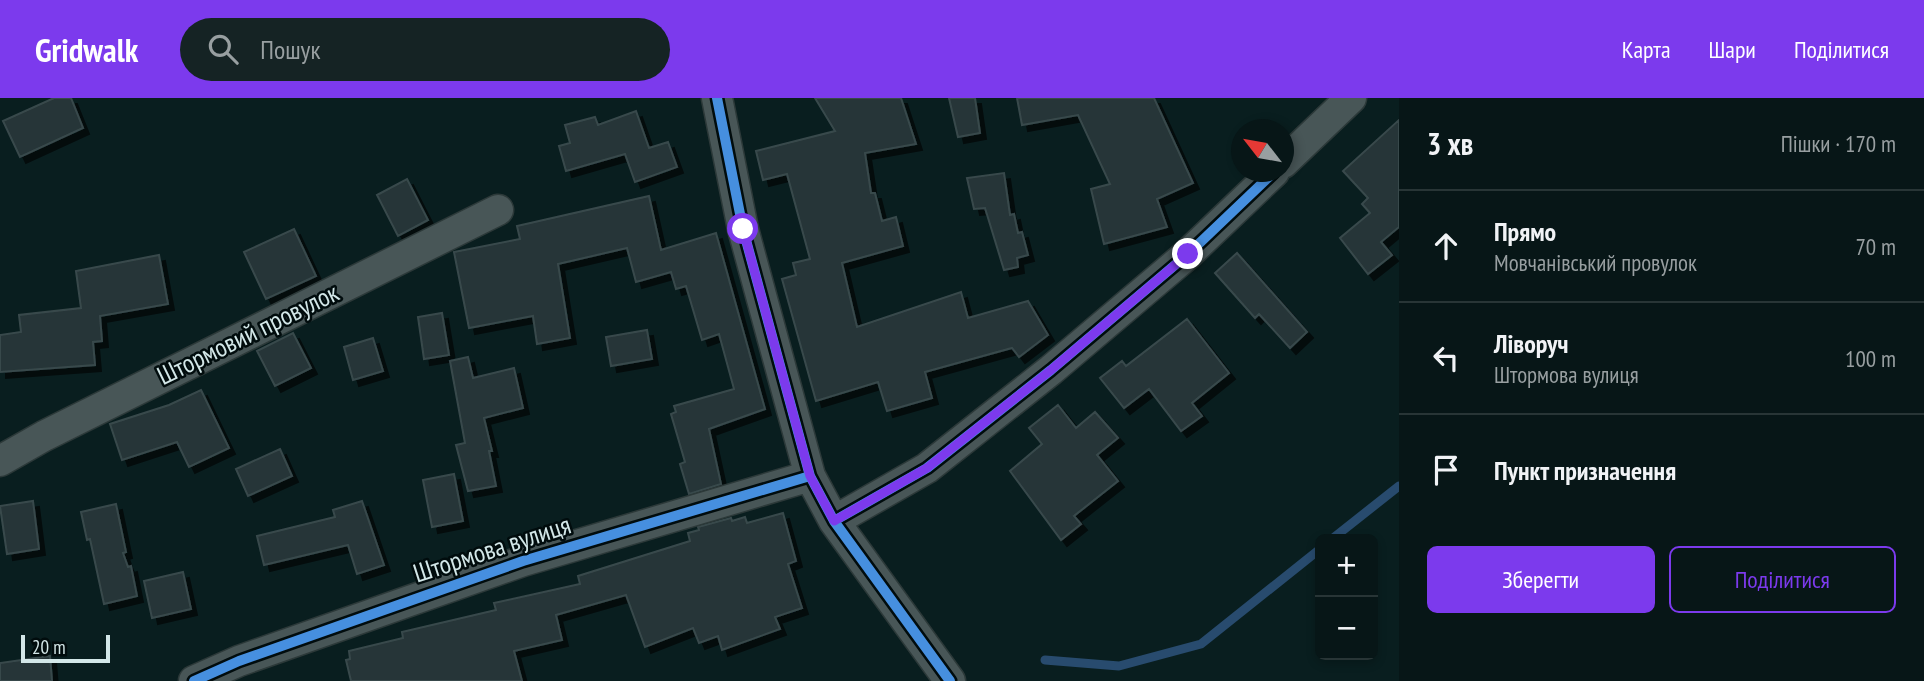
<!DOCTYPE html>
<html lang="uk">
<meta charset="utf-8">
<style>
:root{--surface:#071617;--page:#152324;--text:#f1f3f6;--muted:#989fa1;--line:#283536;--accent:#7c3aed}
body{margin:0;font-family:"PT Sans Narrow",sans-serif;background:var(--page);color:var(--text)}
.controls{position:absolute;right:21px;bottom:21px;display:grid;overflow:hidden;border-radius:10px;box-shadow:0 4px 10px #0003}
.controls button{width:63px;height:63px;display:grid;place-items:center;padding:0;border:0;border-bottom:2px solid var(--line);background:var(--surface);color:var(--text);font:35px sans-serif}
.compass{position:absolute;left:1231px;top:21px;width:63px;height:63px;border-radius:50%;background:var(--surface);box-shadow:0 4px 10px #0003;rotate:301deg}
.scale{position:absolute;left:21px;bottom:18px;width:89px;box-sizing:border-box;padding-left:7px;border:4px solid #d3e7e8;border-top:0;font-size:19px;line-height:24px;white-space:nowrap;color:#d3e7e8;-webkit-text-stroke:5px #010c0d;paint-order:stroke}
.stop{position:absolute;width:21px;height:21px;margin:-16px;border:5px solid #7c3aed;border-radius:50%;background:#fff}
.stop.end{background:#7c3aed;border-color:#fff;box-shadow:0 2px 7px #0008}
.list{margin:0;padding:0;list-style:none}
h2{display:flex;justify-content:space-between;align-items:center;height:91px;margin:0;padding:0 28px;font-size:30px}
h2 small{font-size:23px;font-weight:400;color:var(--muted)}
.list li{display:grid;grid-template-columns:46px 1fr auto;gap:21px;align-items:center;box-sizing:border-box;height:112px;padding:0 28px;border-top:2px solid var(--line)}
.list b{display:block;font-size:26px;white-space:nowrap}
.list p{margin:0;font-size:23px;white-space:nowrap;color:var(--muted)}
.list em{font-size:23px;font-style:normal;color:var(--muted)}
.actions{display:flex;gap:14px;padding:21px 28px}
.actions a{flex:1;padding:16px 0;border:2px solid var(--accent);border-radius:10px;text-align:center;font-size:24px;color:var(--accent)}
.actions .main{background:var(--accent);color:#fff}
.icon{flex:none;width:38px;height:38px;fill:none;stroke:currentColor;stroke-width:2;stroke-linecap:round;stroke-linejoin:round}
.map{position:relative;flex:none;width:1399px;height:583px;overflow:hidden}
header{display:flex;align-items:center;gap:42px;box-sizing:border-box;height:98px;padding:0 35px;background:var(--accent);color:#fff}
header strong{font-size:33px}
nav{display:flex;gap:38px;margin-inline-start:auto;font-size:24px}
.search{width:490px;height:63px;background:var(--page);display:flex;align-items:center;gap:18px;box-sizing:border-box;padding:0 24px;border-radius:38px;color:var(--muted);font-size:26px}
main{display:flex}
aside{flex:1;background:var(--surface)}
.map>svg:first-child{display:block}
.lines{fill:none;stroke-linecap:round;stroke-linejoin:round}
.stream{stroke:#284b6e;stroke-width:9}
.building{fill:#263537;stroke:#39494c;stroke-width:2;filter:url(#shadow)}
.minor-casing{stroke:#2c3939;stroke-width:33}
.minor{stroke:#485657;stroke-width:30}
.cycleway-casing{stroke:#010c0d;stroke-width:15}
.cycleway{stroke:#468fdf;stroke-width:10}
.route{stroke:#7c3aed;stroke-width:9}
.labels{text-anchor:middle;stroke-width:5;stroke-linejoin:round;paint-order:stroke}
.street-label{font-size:26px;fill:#d3e7e8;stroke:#010c0d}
</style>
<header>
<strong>Gridwalk</strong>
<div class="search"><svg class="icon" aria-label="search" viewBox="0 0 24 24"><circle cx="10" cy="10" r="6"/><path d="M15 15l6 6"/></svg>Пошук</div>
<nav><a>Карта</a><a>Шари</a><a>Поділитися</a></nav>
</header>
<main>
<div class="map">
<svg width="1399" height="583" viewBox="0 0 1399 583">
<defs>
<filter id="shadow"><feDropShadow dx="6" dy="6" stdDeviation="0" flood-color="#0009"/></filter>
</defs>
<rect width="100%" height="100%" fill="#091e1f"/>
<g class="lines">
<!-- stream -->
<path class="stream" d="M1332 441 1399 388
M1045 562 1119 568 1201 546 1320 451"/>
</g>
<!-- building -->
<path class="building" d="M54 0H71L83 30 20 59 3 23Z
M815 0H901L916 46 865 55 871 95H875L882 123 896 119 903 148 842 165 857 229 961 194 968 220 1028 203 1048 237 1019 259 1012 250 925 274 932 300 887 313 878 284 816 303 782 181 796 177 793 165 810 161 787 76 763 82 756 53 835 33Z
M949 0H975L980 35 958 39Z
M1017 0H1154L1193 85 1157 101 1167 129 1104 146 1091 91 1110 86 1078 17 1022 27Z
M636 13 649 50 668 44 677 69 635 84 625 56 566 73 559 48 570 45 565 27 595 19 598 27Z
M1399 22V129L1381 144 1392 157 1368 176 1340 140 1370 115 1362 106 1368 100 1343 73Z
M1004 75 1010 117 1014 116 1018 135 1022 134 1028 157 1017 160 1018 169 1004 172 985 110 974 111 967 80Z
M407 81 428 122 398 138 377 97Z
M649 98 661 152 716 135 765 311 709 331 721 386 689 396 680 366 685 364 671 316 676 314 674 308 734 291 719 236 702 242 686 188 676 191 671 174 636 184 627 150 558 166 570 240 537 246 533 218 469 230 454 154 520 141 517 128Z
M294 131 316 178 266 201 244 154Z
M1237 155 1307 234 1290 250 1259 216 1255 220 1215 175Z
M159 157 168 206 100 218 102 243 93 244 95 267 0 274V237L21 234 19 217 81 210 76 173Z
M442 215 449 257 424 261 418 219Z
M1187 221 1229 275 1192 305 1202 318 1181 333 1149 291 1124 310 1100 280 1122 263 1126 268Z
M647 232 652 261 611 268 606 239Z
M293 235 311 270 275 288 257 253Z
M373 240 383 273 353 282 344 249Z
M468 259 473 280 514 270 523 310 484 320 492 353H489L496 388 468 393 456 347 465 345 450 263Z
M201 292 229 350 189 369 177 344 122 362 110 326 169 307Z
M1058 307 1076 330 1095 314 1118 340 1097 357 1118 383 1074 418 1081 426 1061 442 1010 373 1042 346 1029 330Z
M280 351 292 378 248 398 236 371Z
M454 376 463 423 432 429 423 382Z
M33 403 39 451 7 456 0 408Z
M362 403 384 467 357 476 348 447 264 467 257 438 335 419 333 412Z
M116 406 126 454 123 455 128 469 131 468 137 498 104 506 90 441 87 442 81 414Z
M783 415 796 463 788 466 802 510 775 519 780 531 722 552 718 538 699 545 693 530 645 549 626 497 556 517 562 542 514 553 522 583H351L346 562 350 561 349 553 403 540 402 534 496 512 494 505 580 486 578 478 690 443 688 435 699 432 698 429 731 420 732 423 745 419 747 425Z
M183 474 191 511 152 520 144 483Z
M50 558 52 583H0V565Z"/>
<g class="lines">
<!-- minor casing -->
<g class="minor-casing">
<path id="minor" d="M717 0 743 131 810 378 834 423 950 583
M1283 65 1351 0
M0 363 44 338 498 112
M834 423 927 370 1051 272 1188 156 1274 74
M194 583 239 563 523 463 810 378"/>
</g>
<!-- minor -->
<use href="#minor" class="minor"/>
<!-- cycleway casing -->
<g class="cycleway-casing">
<path id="cycleway" d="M717 0 743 131 810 378 834 423 950 583
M834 423 927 370 1051 272 1188 156 1274 74
M194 583 239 563 523 463 810 378"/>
</g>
<!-- cycleway -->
<use href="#cycleway" class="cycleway"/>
</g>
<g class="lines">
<!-- route -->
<path class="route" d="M743 131 810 378 834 423 927 370 1051 272 1188 156"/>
</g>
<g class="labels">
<!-- street labels -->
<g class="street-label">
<text transform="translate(248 236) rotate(-26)" y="9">Штормовий провулок</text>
<text transform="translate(492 451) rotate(-18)" y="9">Штормова вулиця</text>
</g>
</g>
</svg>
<div class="controls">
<button>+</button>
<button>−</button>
</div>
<svg class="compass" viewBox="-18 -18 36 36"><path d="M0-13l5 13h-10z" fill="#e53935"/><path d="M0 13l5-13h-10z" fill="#989fa1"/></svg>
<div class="scale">20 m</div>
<div class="stop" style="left:743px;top:131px"></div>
<div class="stop end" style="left:1188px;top:156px"></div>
</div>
<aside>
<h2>3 хв<small>Пішки · 170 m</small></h2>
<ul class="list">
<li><svg class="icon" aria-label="ahead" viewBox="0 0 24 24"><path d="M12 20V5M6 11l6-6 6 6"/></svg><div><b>Прямо</b><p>Мовчанівський провулок</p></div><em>70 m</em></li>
<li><svg class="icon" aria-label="left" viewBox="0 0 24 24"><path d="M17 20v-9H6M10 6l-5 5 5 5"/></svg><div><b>Ліворуч</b><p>Штормова вулиця</p></div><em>100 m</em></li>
<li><svg class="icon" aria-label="arrive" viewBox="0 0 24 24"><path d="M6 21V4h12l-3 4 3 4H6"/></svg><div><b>Пункт призначення</b></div></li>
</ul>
<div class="actions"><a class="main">Зберегти</a><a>Поділитися</a></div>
</aside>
</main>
